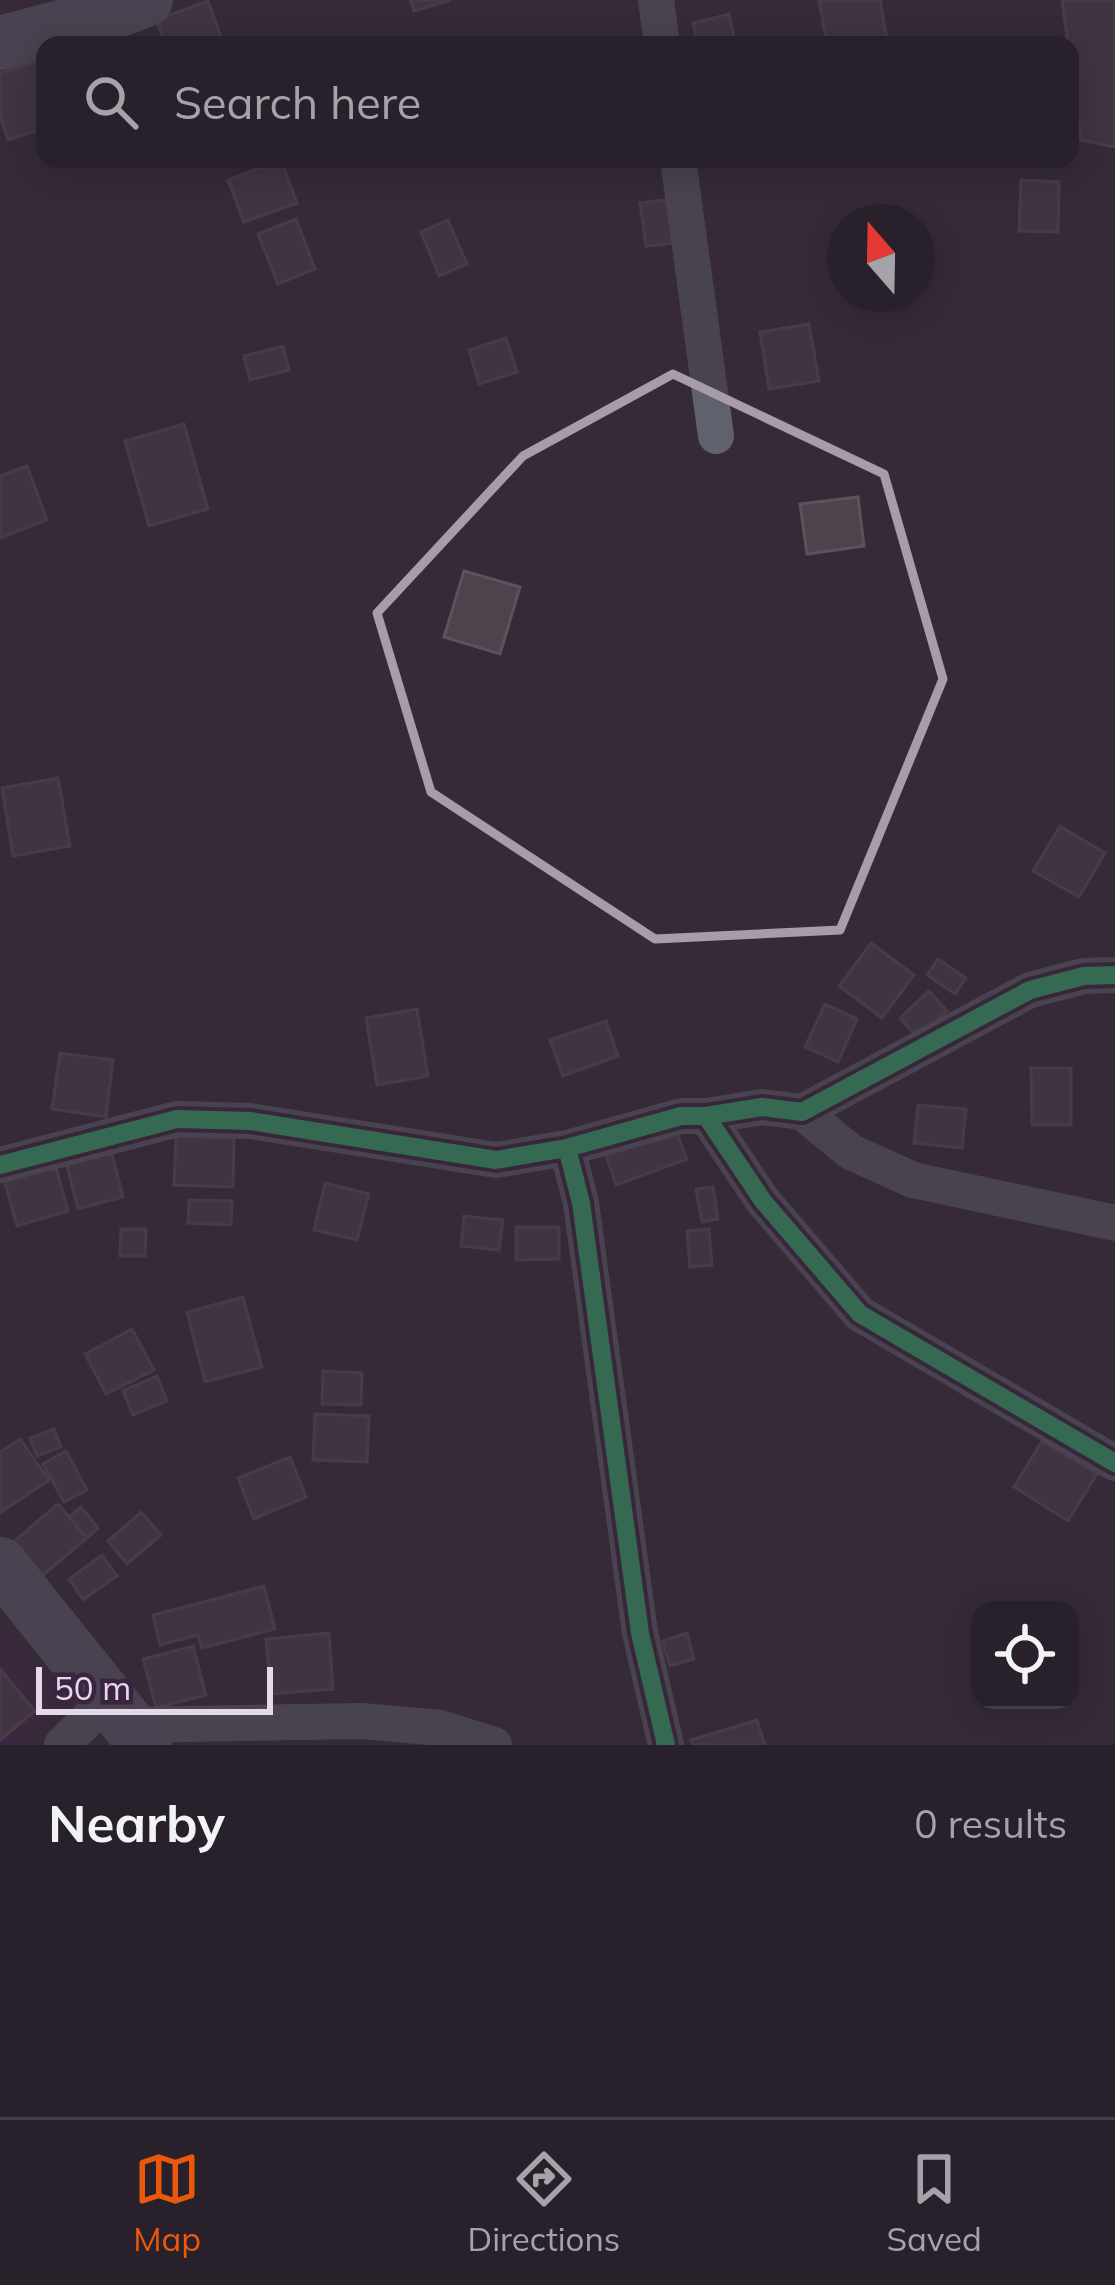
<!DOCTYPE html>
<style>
:root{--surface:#28202b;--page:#302833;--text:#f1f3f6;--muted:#a5a3a9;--line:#443e47;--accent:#ea580c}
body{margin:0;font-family:Mulish,sans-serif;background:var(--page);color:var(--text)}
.controls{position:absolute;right:36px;bottom:36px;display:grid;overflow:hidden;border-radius:24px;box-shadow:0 6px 30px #0003}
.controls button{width:108px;height:108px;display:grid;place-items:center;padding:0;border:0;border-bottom:3px solid var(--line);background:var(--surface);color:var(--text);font:60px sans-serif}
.compass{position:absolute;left:827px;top:204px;width:108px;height:108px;border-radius:50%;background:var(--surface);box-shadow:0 6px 30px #0003;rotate:340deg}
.scale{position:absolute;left:36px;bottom:30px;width:237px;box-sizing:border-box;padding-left:12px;border:6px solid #e6d8ea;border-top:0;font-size:33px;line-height:42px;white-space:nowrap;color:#e6d8ea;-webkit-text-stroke:9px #3a243f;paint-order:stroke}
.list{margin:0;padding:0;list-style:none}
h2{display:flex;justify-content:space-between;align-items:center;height:156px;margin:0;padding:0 48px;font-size:51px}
h2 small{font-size:39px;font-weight:400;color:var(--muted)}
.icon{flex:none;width:66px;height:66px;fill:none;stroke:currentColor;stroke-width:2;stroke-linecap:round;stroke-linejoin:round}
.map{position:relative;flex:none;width:1115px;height:1745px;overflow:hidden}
.search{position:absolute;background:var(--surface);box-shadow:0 6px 30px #0003;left:36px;right:36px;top:36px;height:132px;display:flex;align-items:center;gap:30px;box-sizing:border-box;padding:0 42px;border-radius:24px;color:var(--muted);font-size:45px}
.sheet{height:372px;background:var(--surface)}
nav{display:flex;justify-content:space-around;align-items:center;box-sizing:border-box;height:168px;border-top:3px solid var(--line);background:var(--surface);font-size:33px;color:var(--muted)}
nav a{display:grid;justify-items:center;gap:6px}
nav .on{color:var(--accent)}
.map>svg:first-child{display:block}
.built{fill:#402747}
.building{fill:#4e424d;stroke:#5d515c;stroke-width:3}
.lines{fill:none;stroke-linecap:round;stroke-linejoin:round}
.street{stroke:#5f626c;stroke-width:36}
.secondary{stroke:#616370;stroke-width:54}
.cycleway-casing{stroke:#3a243f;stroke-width:26}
.cycleway{stroke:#33b770;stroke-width:18}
.marked{fill:none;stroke:#a89bac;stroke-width:9;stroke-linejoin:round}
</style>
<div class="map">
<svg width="1115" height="1745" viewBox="0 0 1115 1745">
<rect width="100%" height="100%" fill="#362a39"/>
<!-- built -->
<path class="built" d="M0 1626 61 1698 22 1745H0Z"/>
<!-- building -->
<path class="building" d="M410 0H451L414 11Z
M819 0H880L888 45H827Z
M1062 0H1115V147L1081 140Z
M208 1 224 45H166L156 20Z
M729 14 736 45H698L693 23Z
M45 59V128L8 140 0 116V73Z
M281 160 297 203 244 222 228 180Z
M1021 180 1059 182 1058 232 1019 231Z
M681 198 686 242 646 246 640 203Z
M296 219 315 269 278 284 258 234Z
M448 220 467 264 439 276 421 232Z
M809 324 819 381 769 389 760 332Z
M506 338 517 372 479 384 469 350Z
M283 346 289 370 250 380 244 356Z
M184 424 208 509 149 526 125 441Z
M27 466 47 520 0 538V476Z
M858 497 864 546 807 554 800 504Z
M464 571 520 587 500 654 444 637Z
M58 778 70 846 13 856 2 788Z
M1060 826 1105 853 1079 897 1033 871Z
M871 943 914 975 882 1018 839 986Z
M938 959 966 978 955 994 927 975Z
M929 991 947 1011 918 1038 900 1018Z
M825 1004 857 1019 838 1062 805 1047Z
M417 1009 428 1076 377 1085 366 1018Z
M606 1021 618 1056 563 1076 550 1040Z
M60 1053 113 1060 106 1117 52 1109Z
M1031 1068H1071V1125H1032Z
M918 1105 966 1109 962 1148 914 1143Z
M676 1131 687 1159 616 1185 606 1155Z
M176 1136 234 1138 233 1187 174 1185Z
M111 1150 123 1197 78 1209 66 1162Z
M55 1164 68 1211 17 1226 4 1179Z
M325 1183 369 1194 357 1240 314 1230Z
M713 1187 718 1219 702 1222 696 1189Z
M189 1200 232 1201 231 1225 188 1223Z
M464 1216 503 1220 499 1250 461 1246Z
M516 1227H559V1259L516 1260Z
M121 1229H146L145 1256H120Z
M709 1229 712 1265 690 1267 687 1231Z
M243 1297 262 1367 205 1382 187 1312Z
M132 1329 154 1370 106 1394 85 1354Z
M323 1371 362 1373 361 1405 322 1404Z
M157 1376 167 1401 133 1415 123 1391Z
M315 1414 369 1416 367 1462 313 1460Z
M54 1429 61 1447 37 1456 30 1438Z
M20 1439 49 1480 0 1513V1452Z
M1042 1441 1097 1474 1068 1521 1014 1487Z
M66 1451 87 1490 64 1502 43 1464Z
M290 1457 306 1497 254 1519 238 1478Z
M58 1504 87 1538 40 1578 11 1544Z
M81 1507 98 1528 87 1538 69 1517Z
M141 1512 161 1535 127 1564 108 1541Z
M102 1555 117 1576 83 1600 69 1579Z
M264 1586 275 1629 202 1648 198 1635 160 1645 153 1615Z
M329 1633 333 1689 271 1694 266 1639Z
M687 1633 694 1659 670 1666 662 1641Z
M193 1646 206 1695 156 1708 143 1659Z
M0 1669 35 1711 0 1740Z
M757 1720 765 1745H693L691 1740Z"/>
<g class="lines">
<!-- street -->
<path class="street" d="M656 0 662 45
M678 159 716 436
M802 1112 851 1152 913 1180 1115 1223
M706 1116 763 1201 860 1314 1115 1463
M567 1148 581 1203 640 1633 666 1745
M0 1165 177 1119 250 1121 496 1160 567 1148 681 1116H706L762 1107 802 1112 1030 990 1084 976 1115 975
M129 1725 362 1721 440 1728 494 1745
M62 1745 108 1699"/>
<!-- secondary -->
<path class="secondary" d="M0 43 103 16 146 0
M0 1564 145 1745"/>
<!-- cycleway casing -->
<g class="cycleway-casing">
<path id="cycleway" d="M706 1116 763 1201 860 1314 1115 1463
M567 1148 581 1203 640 1633 666 1745
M0 1165 177 1119 250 1121 496 1160 567 1148 681 1116H706L762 1107 802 1112 1030 990 1084 976 1115 975"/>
</g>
<!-- cycleway -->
<use href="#cycleway" class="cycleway"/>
</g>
<!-- marked area -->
<path d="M0 0H1115V1745H0ZM673 374 884 474 943 679 840 930 655 939 431 792 377 613 523 456Z" fill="#362a39" fill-opacity=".55" fill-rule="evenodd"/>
<path class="marked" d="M673 374 884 474 943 679 840 930 655 939 431 792 377 613 523 456Z"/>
</svg>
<div class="controls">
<button><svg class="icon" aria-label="locate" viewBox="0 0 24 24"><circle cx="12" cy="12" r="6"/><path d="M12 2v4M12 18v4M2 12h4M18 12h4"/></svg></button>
</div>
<svg class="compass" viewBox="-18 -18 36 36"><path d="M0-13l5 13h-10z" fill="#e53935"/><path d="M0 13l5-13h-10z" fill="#a5a3a9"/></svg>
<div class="scale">50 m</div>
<div class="search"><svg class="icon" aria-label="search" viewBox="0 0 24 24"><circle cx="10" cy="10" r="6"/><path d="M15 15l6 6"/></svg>Search here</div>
</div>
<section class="sheet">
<h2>Nearby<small>0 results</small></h2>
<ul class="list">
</ul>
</section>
<nav>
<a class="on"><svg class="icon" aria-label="map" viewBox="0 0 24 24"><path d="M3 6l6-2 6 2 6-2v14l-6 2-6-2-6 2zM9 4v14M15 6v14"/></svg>Map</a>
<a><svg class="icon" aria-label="directions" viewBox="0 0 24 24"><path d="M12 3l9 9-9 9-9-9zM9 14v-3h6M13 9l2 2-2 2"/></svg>Directions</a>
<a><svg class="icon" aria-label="saved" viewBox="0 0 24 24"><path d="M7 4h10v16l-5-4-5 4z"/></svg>Saved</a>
</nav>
